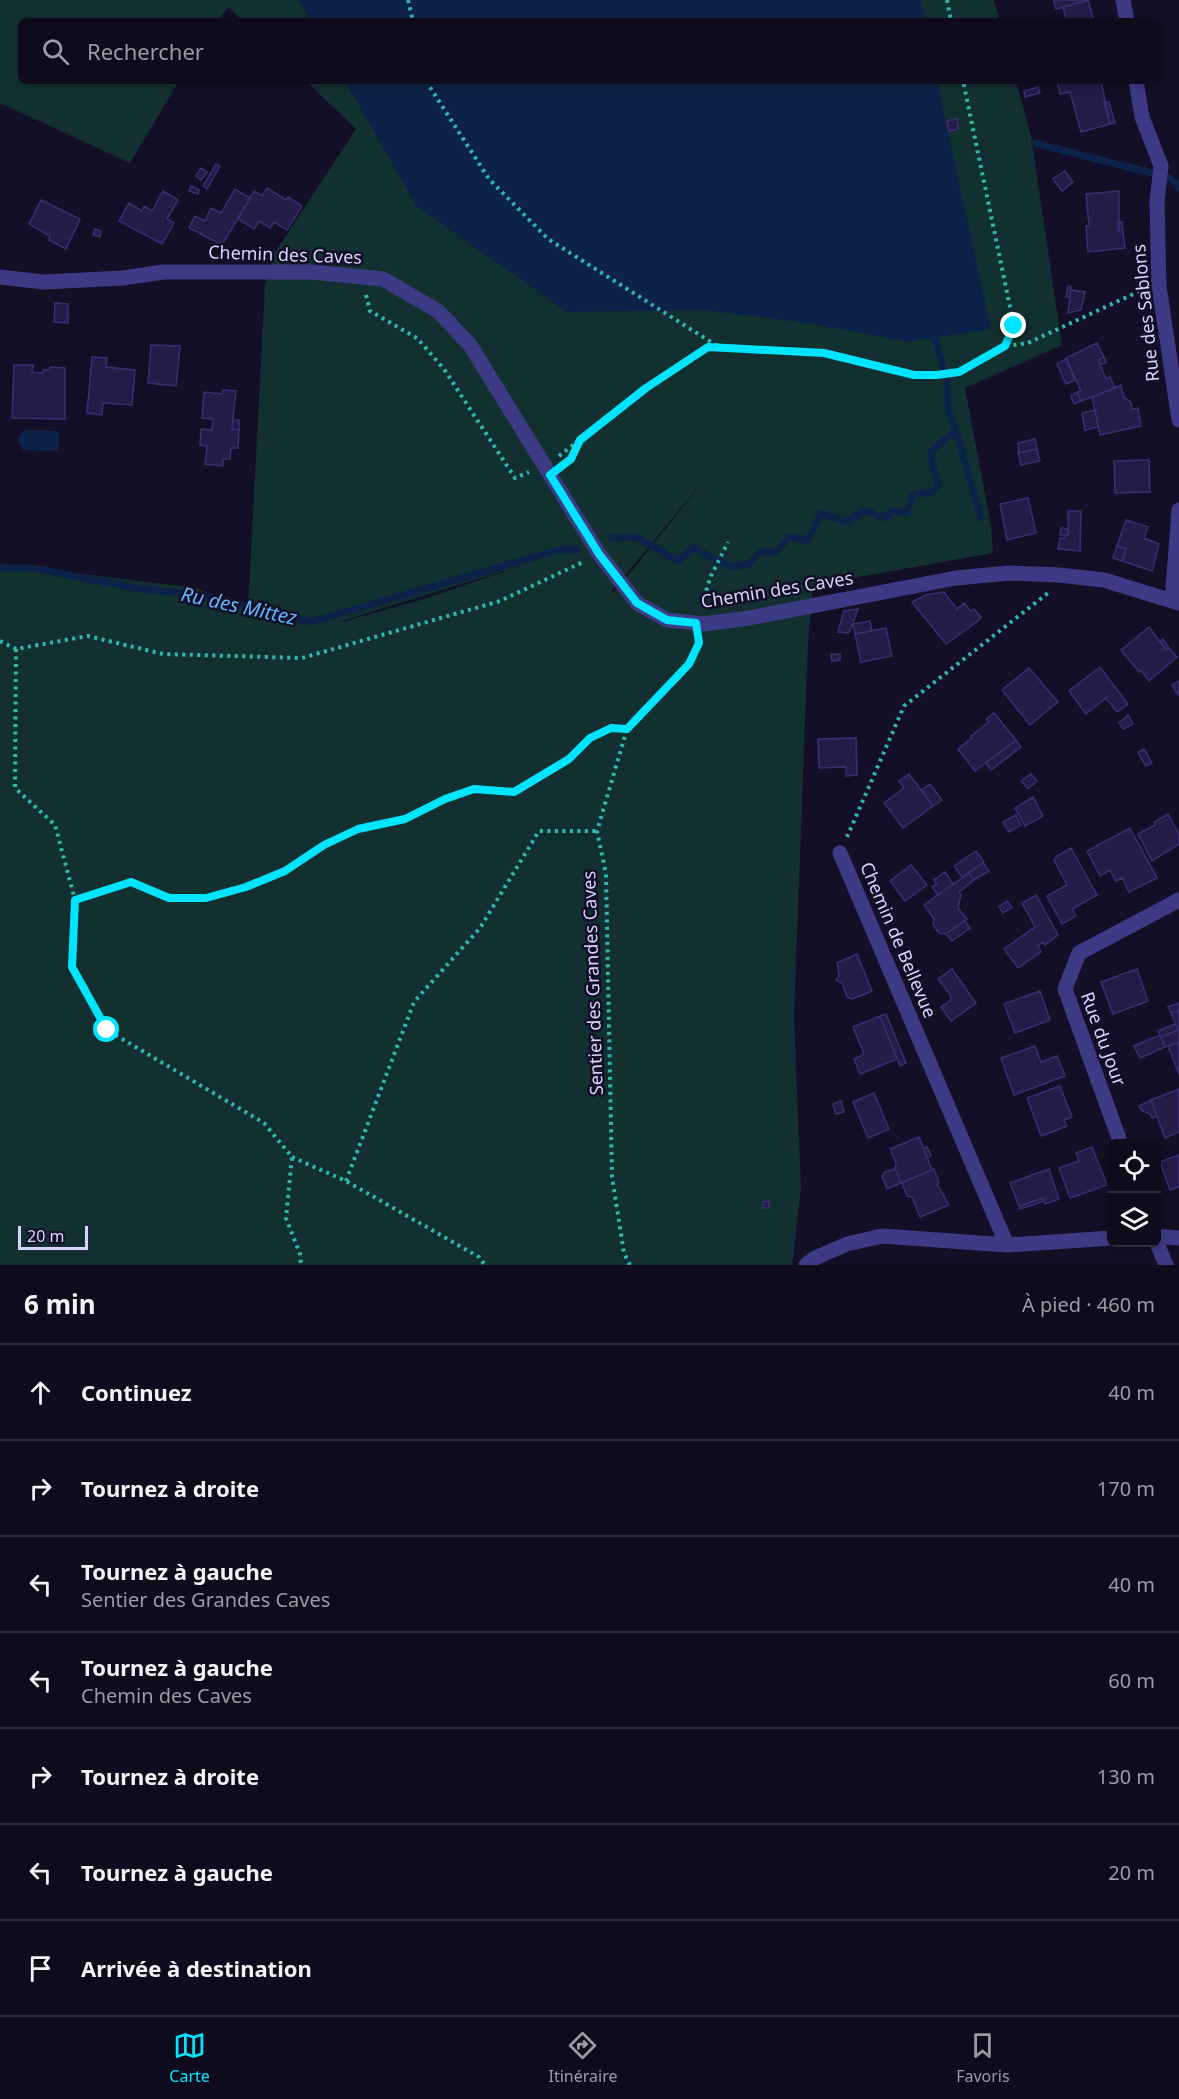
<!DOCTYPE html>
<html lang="fr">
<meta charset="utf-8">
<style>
:root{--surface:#0e0b1c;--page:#1c1929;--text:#f1f3f6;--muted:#9b9ba3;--line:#2e2b3b;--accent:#00e5ff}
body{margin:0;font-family:"Noto Sans",sans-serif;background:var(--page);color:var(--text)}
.controls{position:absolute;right:18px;bottom:18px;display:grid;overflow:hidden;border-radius:9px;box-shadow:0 3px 9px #0003}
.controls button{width:54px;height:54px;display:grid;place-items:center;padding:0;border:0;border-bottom:2px solid var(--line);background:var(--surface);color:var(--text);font:30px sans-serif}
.scale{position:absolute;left:18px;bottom:15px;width:70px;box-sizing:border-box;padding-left:6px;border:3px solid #d9d4ff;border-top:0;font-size:16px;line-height:21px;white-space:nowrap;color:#d9d4ff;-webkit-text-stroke:4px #130f26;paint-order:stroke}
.stop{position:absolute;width:18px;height:18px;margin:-14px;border:4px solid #00e5ff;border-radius:50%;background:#fff}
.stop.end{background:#00e5ff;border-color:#fff;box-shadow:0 2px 6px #0008}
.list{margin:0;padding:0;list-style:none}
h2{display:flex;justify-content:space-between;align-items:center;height:78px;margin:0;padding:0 24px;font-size:26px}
h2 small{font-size:20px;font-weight:400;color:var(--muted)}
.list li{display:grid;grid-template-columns:39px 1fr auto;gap:18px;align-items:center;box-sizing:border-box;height:96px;padding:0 24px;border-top:2px solid var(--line)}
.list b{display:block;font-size:22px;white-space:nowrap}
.list p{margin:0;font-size:20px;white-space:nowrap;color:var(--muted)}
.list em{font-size:20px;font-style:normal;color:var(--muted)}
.icon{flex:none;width:33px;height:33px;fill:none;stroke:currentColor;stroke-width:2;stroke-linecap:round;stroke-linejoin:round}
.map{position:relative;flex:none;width:1179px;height:1265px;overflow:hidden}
.search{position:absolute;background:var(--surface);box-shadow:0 3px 9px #0003;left:18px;right:18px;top:18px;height:66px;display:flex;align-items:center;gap:15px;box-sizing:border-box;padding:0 21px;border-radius:9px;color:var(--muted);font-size:22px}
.sheet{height:750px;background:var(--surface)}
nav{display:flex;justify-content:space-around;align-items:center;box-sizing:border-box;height:84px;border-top:2px solid var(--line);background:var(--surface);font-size:16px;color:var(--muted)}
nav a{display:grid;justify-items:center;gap:3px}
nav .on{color:var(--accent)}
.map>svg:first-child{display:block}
.green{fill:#12302f;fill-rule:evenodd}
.water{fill:#0c2248}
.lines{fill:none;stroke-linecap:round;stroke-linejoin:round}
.stream{stroke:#0c2248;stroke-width:7}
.building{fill:#241b47;stroke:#3b2d73;stroke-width:1.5}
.path{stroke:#2fb8b0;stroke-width:4;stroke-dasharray:3 4.5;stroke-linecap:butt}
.minor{stroke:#3d3a85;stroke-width:15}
.route{stroke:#00e5ff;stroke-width:8}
.labels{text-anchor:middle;stroke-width:5;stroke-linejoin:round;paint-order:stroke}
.street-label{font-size:18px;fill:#d9d4ff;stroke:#130f26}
.water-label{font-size:20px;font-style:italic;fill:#62b6ff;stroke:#130f26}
</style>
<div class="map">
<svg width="1179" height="1265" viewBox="0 0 1179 1265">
<rect width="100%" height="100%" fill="#130f26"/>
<!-- green -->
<path class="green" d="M0 0H994L1000 21H243L228 7 218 21H21V81H179L130 163 0 103Z
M306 81H1016L1031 136 1062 345 965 388 991 525 993 553 813 585 808 643 794 1016 801 1189 792 1265H0V564L196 588 248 609 265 285 274 254 356 129ZM711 472 614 593 612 591ZM520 566 427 598 342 622V621Z"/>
<!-- water -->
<path class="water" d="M299 0H921L925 21H311Z
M345 81H937L991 329 908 342 813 324 702 310 567 312 417 207Z
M23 430 59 431 58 451 22 450V445L17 441 19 436 22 435Z"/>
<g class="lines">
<!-- stream -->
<path class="stream" d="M1034 143 1168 177 1177 183 1179 188
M932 329 944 370
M956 431 981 518
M612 538 636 537 678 561 694 548 730 567 750 564 759 552H776L789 537 808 540 821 513 846 522 865 510 884 518 892 511 907 513 913 495 932 492 939 484 932 464 931 451 956 431 948 410 947 382
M0 568H33L140 589 194 594 311 622 558 550 577 549"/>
</g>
<!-- building -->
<path class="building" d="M1053 0H1090L1056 9Z
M1088 0 1094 21H1063V19H1066L1063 7Z
M1057 81H1101L1110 124 1081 132 1070 92 1060 94Z
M1038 87 1040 93 1025 97 1024 91Z
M1109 102 1115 123 1110 124 1104 103Z
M957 119 958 129 949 131 947 121Z
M216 164 220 166 207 189 203 186Z
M201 168 207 172 201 180 196 176Z
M1065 171 1073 182 1062 191 1053 179Z
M191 186 199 190 198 194 189 191Z
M267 188 286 200 288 197 302 206 287 230 274 222 270 228 259 221 254 229 238 219 254 191 262 196Z
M235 189 250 198 222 245 189 228 195 216 205 221 211 208 221 213Z
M163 191 178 200 167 219 174 223 162 244 119 221 129 203 142 211 144 206 152 211Z
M1119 191V232H1123L1125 248 1088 252 1086 226H1089L1086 194Z
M41 200 80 219 66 249 49 240 50 236 29 224Z
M1122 222 1123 232H1119L1118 223Z
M95 229 101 231 100 237 93 235Z
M1068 286 1071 287 1070 297H1066Z
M1071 290 1085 292 1081 310 1068 313Z
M55 303 68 304V323L54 322Z
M1097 343 1104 357 1098 360 1106 379 1110 377 1115 388 1081 401 1077 392 1081 391 1066 358Z
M151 345 180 346 176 386 148 383Z
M92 357 107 358 106 367 135 370 132 405 103 403 102 415 87 413Z
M1104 357 1106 362 1100 365 1098 360Z
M1066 359 1075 380 1066 384 1057 364Z
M14 365H33L32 372 43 373V370H50V367L65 368V419L12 418Z
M1121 385 1124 398 1131 402 1132 409 1138 408 1141 426 1100 435 1092 397Z
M223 390 236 391 232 429 239 430 238 448H231L230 459H223V466L205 464 207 446 200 445 201 429 212 430 213 419 202 418 204 392 222 394Z
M1077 392 1081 401 1074 404 1071 396Z
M1095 410 1098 427 1085 430 1082 413Z
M239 420V430L232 429 233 421Z
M1035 439 1037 449 1019 453 1018 443Z
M1037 449 1040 461 1021 465 1018 453Z
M1149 460 1150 492 1115 493 1114 461Z
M1028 498 1036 533 1007 540 1000 504Z
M1068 511H1081L1080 551 1058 549 1060 538 1064 539V535H1068Z
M1126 520 1148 527 1144 538 1159 544 1152 571 1122 561 1126 549 1117 546Z
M1061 528 1068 529V535H1060Z
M1117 546 1126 549 1122 561 1113 558Z
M944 592 957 609 964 603 971 611 974 609 981 617 978 621 946 644 912 602 926 595Z
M858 609 849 633 838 632 844 611Z
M870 621 872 631 855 634 853 624Z
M1149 627 1166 650 1169 648 1177 657 1149 681 1141 670 1139 672 1121 650Z
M886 628 892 656 861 662 855 634Z
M1163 639 1169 648 1166 650 1160 641Z
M831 654H840V660L832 661Z
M1100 667 1128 704 1117 712 1106 698 1086 714 1069 691Z
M1029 668 1058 702 1030 725 1002 690Z
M1179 681V695H1178L1172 685Z
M994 713 1016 740 975 771 958 749 972 738 971 736 989 722 986 719Z
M1128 715 1133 724 1123 729 1119 723Z
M856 738 857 775 846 776V767L819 768 818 739Z
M1016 740 1021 747 991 770 986 763Z
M1144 749 1152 763 1146 766 1138 752Z
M909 774 933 806 903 828 884 803 904 788 899 781Z
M1031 774 1037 781 1028 789 1021 781Z
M930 784 942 800 933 806 922 790Z
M1033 797 1043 816 1025 826 1015 808Z
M1168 814 1179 834V844L1152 861 1138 834 1155 825 1154 822Z
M1016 815 1021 825 1009 832 1003 822Z
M1130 828 1157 878 1129 892 1122 878 1116 881 1110 870 1100 876 1087 851Z
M1071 848 1097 895 1072 909 1076 916 1062 924 1047 896 1067 885 1054 860 1057 856Z
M976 851 984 862 962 877 954 866Z
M983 863 989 871 974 880 969 873Z
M911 865 927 885 905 901 890 881Z
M945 872 953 884 938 895 932 887 937 884 934 880Z
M969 873 974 880 959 892 961 895 958 908 967 919 946 934 939 933 933 925 934 919 924 905Z
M1036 895 1058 935 1045 945 1043 942 1038 946 1041 952 1018 968 1004 949 1035 927 1022 903Z
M1007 901 1012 907 1003 913 999 907Z
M965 921 970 928 952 941 946 934Z
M857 954 872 991 852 999 847 997 842 983 836 980 839 976 837 963Z
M952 969 976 1003 951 1021 941 1007 950 1001 951 996 938 979Z
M1137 969 1148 1001 1113 1014 1101 982Z
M1040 991 1050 1020 1015 1033 1004 1004Z
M1179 1003V1010L1171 1013 1168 1007Z
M1179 1010V1042L1165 1047 1161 1037 1178 1030 1171 1013Z
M886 1014 906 1063 900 1066 880 1016Z
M880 1016 897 1059 860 1074 854 1059 864 1054 853 1027Z
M1175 1024 1178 1030 1161 1037 1158 1031Z
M1160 1035 1165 1047 1140 1058 1134 1046Z
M1179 1042V1074L1168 1046Z
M1035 1046 1041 1062 1057 1056 1065 1076 1014 1095 1001 1058Z
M1060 1086 1072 1117 1064 1120 1067 1126 1041 1136 1027 1098Z
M1179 1089V1132L1165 1138 1151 1100Z
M874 1093 889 1129 868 1138 853 1102Z
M1151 1100 1157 1116 1152 1118 1150 1114 1142 1111 1139 1106Z
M841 1101 844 1112 836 1114 833 1104Z
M919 1137 932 1170 901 1183 895 1169 896 1163 890 1149Z
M927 1147 931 1156 927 1158 923 1148Z
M1092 1147 1107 1185 1070 1198 1059 1168 1079 1161 1076 1153Z
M1179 1155V1187L1170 1190 1160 1162Z
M895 1169 901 1183 887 1189 882 1176 885 1172Z
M934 1169 939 1183 937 1184 949 1205 920 1217 912 1197 907 1196 902 1183Z
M1049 1169 1059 1199 1045 1204 1043 1198 1019 1206 1010 1183Z
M1043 1198 1044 1201 1020 1209 1019 1206Z
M769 1201V1208H763V1202Z"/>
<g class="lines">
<!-- path -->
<path class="path" d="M408 0 413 21
M947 0 951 21
M426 81 489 179 548 239 719 347
M366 295 370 311 417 338 444 369 515 478 529 472
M1006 346 1028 343 1142 290
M559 456 646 388 708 347 824 353 914 375H936L959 372 1005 346 1014 326 963 81
M565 464 571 459 579 443
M702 605 710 578 728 542
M0 641 16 649 88 636 163 654 302 658 500 601 583 562
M16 649 15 788 55 825 75 900 72 967 107 1030 264 1123 292 1157 286 1218 300 1254 301 1265
M847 837 904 706 1048 593
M75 900 131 882 169 898H206L246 887 285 871 324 845 358 829 405 819 445 799 474 789 515 792 569 759 590 738 611 728 627 729
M292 1157 346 1181 479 1257 485 1265
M346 1181 414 1002 480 928 539 831H596
M630 1265 624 1253 612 1177 606 874 597 831 627 729 689 664 699 641"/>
<!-- minor -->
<path class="minor" d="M1123 0 1127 21
M1136 81 1142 117 1161 166 1157 202 1159 286 1179 420
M0 277 44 282 123 278 163 272H311L383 279 438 311 470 345 599 554 637 603 667 620 704 624 749 618 956 578 1009 573 1059 575 1104 580 1179 603
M1172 601 1179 510
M840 853 1007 1245
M1121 1144 1065 989 1079 953 1179 900
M1156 1236 1179 1238
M1156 1241 1166 1265
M806 1265 815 1258 847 1244 882 1236 1007 1245 1112 1238"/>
</g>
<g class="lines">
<!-- route -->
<path class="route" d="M107 1030 72 967 75 900 131 882 169 898H206L246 887 285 871 324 845 358 829 405 819 445 799 474 789 514 792 569 759 590 738 611 728 627 729 689 664 699 643 696 623 667 620 637 603 599 554 550 475 571 459 580 440 646 388 708 347 824 353 914 375H936L959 372 1005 346 1014 326"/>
</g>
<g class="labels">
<!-- street labels -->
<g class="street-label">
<text transform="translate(285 255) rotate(2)" y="6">Chemin des Caves</text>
<text transform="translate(1146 313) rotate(-96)" y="6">Rue des Sablons</text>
<text transform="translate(777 590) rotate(-9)" y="6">Chemin des Caves</text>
<text transform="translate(898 940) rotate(67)" y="6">Chemin de Bellevue</text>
<text transform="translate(593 983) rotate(-92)" y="6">Sentier des Grandes Caves</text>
<text transform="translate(1103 1039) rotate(70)" y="6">Rue du Jour</text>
</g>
<!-- water labels -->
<g class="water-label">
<text transform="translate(239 606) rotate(12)" y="7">Ru des Mittez</text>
</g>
</g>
</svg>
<div class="controls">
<button><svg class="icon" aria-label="locate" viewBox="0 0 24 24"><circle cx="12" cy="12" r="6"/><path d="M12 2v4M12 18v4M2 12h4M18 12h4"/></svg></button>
<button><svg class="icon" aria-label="layers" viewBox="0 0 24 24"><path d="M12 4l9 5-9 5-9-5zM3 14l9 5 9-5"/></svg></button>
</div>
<div class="scale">20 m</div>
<div class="stop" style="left:107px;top:1030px"></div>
<div class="stop end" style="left:1014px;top:326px"></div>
<div class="search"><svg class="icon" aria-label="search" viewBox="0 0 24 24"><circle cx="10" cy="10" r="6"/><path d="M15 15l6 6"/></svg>Rechercher</div>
</div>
<section class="sheet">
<h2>6 min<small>À pied · 460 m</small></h2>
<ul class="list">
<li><svg class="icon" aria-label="ahead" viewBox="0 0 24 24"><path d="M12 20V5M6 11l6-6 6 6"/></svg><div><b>Continuez</b></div><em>40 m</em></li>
<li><svg class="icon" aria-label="right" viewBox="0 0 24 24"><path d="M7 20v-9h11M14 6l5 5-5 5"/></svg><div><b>Tournez à droite</b></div><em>170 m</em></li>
<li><svg class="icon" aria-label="left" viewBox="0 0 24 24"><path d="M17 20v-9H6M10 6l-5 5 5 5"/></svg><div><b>Tournez à gauche</b><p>Sentier des Grandes Caves</p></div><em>40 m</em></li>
<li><svg class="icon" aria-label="left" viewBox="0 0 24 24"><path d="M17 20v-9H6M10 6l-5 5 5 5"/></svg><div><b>Tournez à gauche</b><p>Chemin des Caves</p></div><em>60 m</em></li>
<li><svg class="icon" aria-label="right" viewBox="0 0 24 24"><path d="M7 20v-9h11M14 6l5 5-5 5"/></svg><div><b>Tournez à droite</b></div><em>130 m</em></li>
<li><svg class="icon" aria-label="left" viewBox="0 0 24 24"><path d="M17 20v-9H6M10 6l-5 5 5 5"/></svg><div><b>Tournez à gauche</b></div><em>20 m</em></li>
<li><svg class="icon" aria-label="arrive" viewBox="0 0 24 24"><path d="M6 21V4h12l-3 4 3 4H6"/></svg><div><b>Arrivée à destination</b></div></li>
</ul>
</section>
<nav>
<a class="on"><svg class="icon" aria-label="map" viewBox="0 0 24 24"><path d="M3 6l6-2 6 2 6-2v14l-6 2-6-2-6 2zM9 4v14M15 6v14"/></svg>Carte</a>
<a><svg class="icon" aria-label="directions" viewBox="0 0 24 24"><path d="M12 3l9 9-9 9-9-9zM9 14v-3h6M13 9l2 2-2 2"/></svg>Itinéraire</a>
<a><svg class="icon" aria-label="saved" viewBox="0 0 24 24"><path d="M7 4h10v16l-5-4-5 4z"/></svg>Favoris</a>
</nav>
